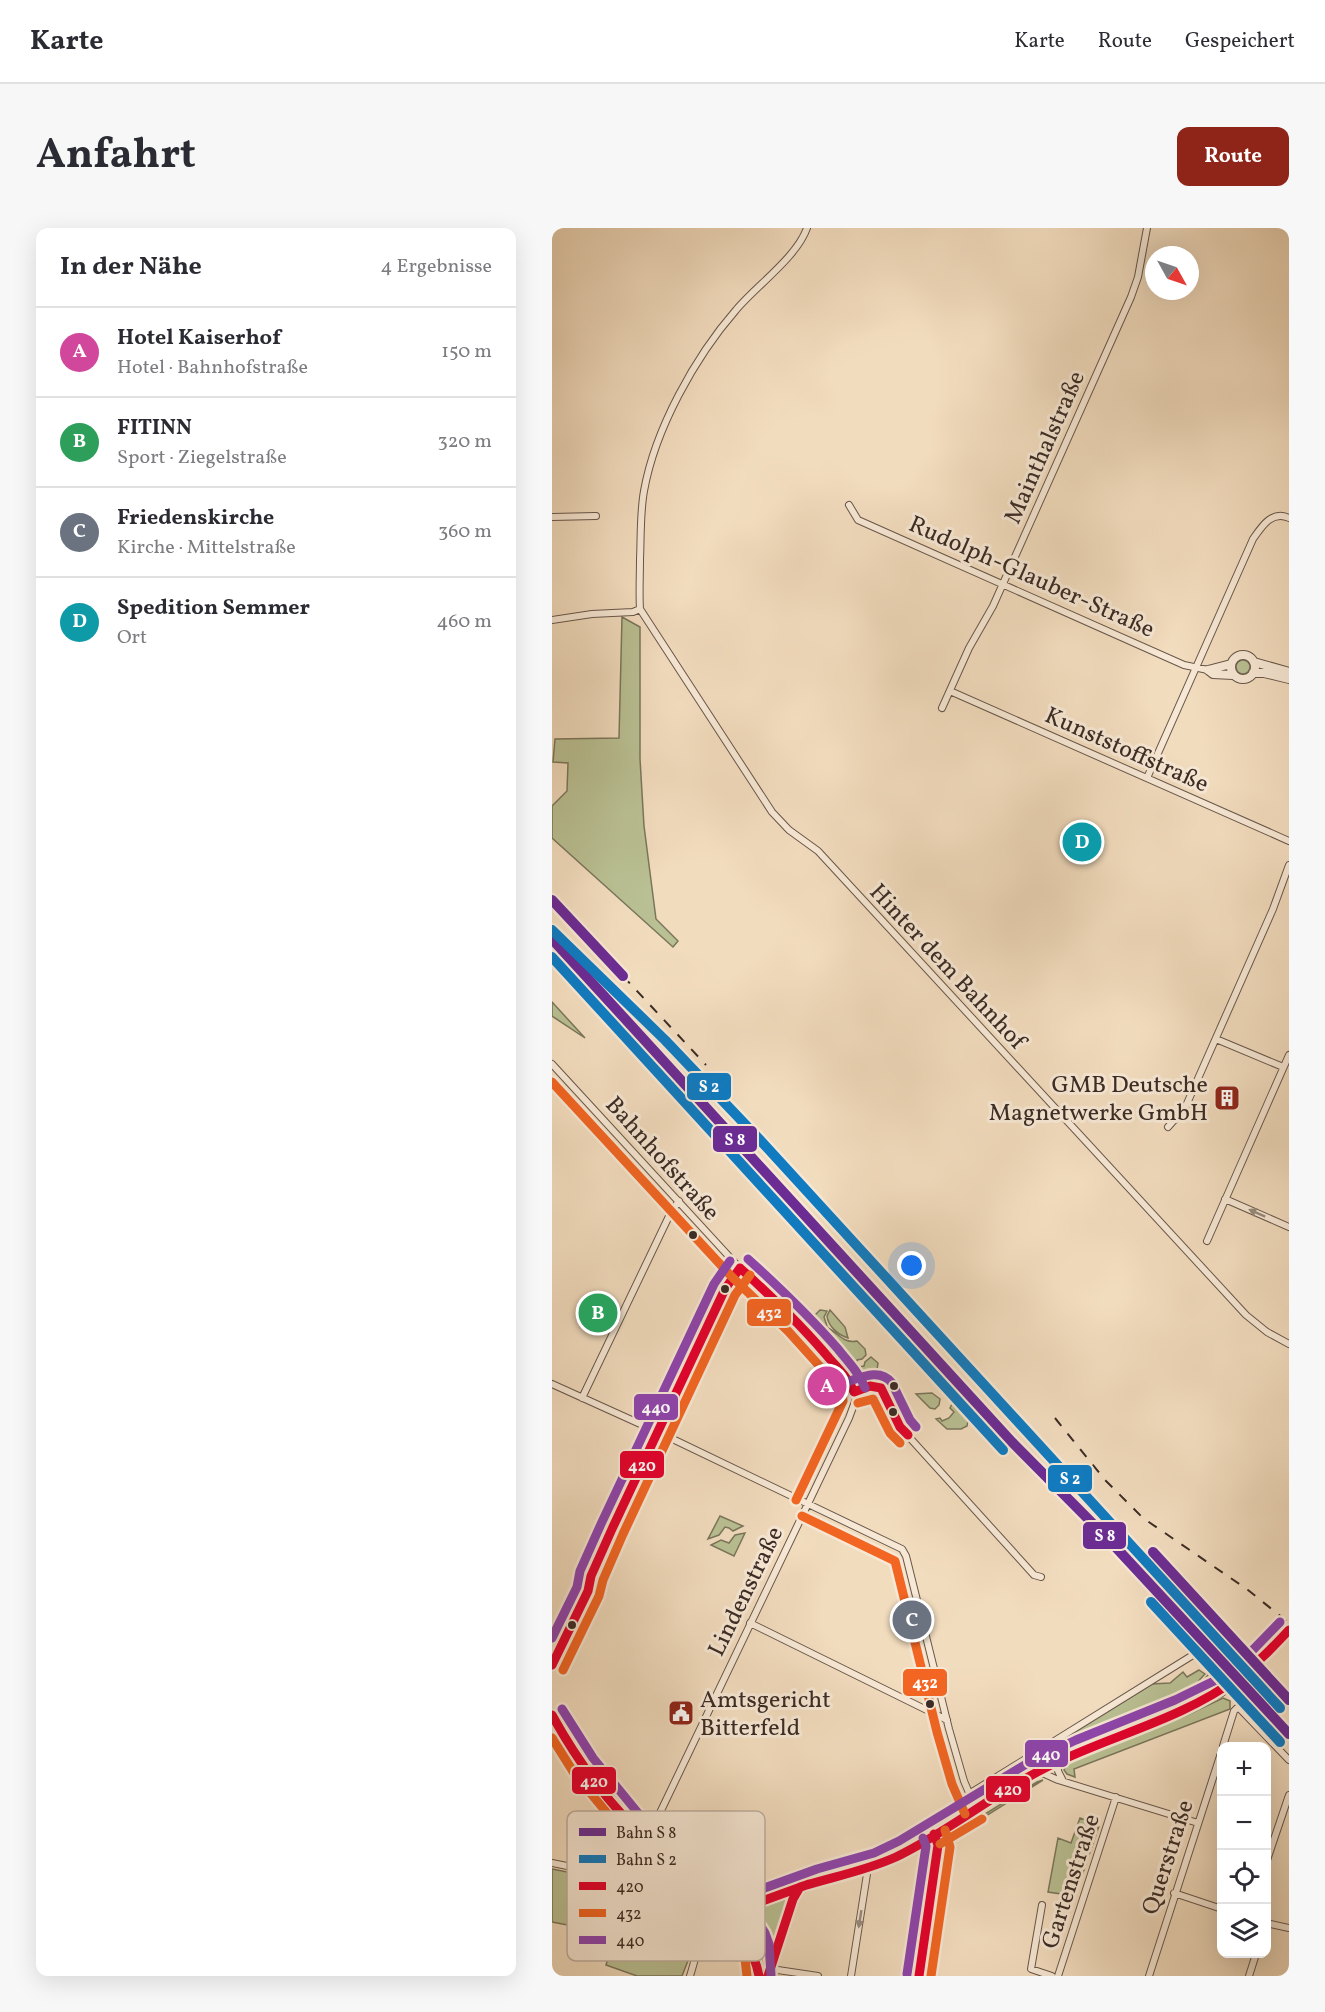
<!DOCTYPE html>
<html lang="de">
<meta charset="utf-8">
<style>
:root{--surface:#fff;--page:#f7f7f7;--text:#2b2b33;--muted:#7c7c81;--line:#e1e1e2;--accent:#8f2418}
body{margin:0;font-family:Vollkorn,serif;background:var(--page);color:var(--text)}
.controls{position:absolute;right:18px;bottom:18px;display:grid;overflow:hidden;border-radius:12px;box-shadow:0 6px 24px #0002}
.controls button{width:54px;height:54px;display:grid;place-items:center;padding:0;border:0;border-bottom:2px solid var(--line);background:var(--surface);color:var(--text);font:30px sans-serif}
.compass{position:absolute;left:593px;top:18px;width:54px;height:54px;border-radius:50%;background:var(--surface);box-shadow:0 6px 24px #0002;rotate:130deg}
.you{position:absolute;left:360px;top:1038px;width:21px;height:21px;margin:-15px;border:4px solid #fff;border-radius:50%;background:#1a73e8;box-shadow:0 0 0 9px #1a73e833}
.badge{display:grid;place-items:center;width:39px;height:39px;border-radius:50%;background:var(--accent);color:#fff;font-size:20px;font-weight:700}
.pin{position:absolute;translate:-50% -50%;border:3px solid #fff;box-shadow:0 2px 6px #0006}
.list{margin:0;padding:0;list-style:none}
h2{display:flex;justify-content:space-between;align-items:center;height:78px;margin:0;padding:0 24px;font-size:26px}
h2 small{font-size:20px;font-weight:400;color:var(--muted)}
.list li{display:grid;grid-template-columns:39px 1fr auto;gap:18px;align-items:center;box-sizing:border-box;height:90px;padding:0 24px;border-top:2px solid var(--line)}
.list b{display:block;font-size:22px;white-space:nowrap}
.list p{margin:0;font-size:20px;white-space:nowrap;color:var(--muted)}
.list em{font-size:20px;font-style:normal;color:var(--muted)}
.icon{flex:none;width:33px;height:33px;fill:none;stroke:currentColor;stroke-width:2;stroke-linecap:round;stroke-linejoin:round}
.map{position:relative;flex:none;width:737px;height:1748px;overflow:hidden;border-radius:12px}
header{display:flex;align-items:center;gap:36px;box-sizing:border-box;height:84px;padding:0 30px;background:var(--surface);border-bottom:2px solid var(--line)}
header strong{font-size:28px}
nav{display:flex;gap:33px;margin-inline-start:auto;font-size:21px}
.intro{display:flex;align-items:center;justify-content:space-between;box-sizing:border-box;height:144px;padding:0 36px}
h1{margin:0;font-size:42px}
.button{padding:15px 27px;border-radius:12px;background:var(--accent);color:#fff;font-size:21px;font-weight:700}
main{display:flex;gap:36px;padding:0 36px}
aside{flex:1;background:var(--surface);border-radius:12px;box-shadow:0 6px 24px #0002}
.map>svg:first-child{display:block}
.green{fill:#b9c093;stroke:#7a765c;stroke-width:1.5}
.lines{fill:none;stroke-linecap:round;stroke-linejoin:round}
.minor-casing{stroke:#68574b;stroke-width:8}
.tertiary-casing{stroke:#68574b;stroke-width:10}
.primary-casing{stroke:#3a2b25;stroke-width:13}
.minor{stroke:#f7e8d5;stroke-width:6}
.tertiary{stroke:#f7e8d5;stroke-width:8}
.primary{stroke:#e9be7f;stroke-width:10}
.rail{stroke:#3a2b25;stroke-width:2;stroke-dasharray:10 10;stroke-linecap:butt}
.bus-1-casing{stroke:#f7e8d5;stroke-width:14}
.bus-2-casing{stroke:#f7e8d5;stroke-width:14}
.bus-3-casing{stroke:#f7e8d5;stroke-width:14}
.bus-1{stroke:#e4002b;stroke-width:9}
.bus-2{stroke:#f26522;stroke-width:9}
.bus-3{stroke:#8e44ad;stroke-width:9}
.rail-1-casing{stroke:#f7e8d5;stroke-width:15}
.rail-2-casing{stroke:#f7e8d5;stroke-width:15}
.rail-1{stroke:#6b2c94;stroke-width:10}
.rail-2{stroke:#107bc0;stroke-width:10}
.oneway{fill:#988a7d}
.bus-dot{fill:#3a2b25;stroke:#f7e8d5;stroke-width:2}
.labels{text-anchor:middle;stroke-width:6;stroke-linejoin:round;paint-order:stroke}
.street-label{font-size:24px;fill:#3a2b25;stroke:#f7e8d5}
.poi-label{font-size:24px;fill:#3a2b25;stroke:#f7e8d5;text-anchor:end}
.key{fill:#f7e8d5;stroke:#beafa0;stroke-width:1.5}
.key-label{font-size:16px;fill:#3a2b25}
.line-badge{stroke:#f7e8d5;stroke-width:2}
.badge-label{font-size:16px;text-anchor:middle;font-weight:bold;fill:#fff}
</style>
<header>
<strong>Karte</strong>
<nav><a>Karte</a><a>Route</a><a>Gespeichert</a></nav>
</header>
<div class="intro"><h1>Anfahrt</h1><a class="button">Route</a></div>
<main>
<aside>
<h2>In der Nähe<small>4 Ergebnisse</small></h2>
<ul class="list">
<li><span class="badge" style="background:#d1479c">A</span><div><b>Hotel Kaiserhof</b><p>Hotel · Bahnhofstraße</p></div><em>150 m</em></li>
<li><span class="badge" style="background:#2e9e5b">B</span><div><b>FITINN</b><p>Sport · Ziegelstraße</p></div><em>320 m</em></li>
<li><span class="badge" style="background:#6b7280">C</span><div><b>Friedenskirche</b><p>Kirche · Mittelstraße</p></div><em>360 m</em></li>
<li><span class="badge" style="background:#0f9aa8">D</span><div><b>Spedition Semmer</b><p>Ort</p></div><em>460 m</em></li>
</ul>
</aside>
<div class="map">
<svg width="737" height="1748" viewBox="0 0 737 1748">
<rect width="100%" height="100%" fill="#f2dcbe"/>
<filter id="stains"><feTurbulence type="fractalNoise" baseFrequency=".00333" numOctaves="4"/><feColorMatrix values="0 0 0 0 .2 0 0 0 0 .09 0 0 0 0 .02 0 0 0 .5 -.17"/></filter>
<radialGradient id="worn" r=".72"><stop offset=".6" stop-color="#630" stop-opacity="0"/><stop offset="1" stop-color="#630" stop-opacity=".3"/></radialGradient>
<!-- green -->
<path class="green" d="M70 389 88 399V531L92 598 104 691 126 713 121 719 0 610V578L15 563 16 535 1 534 3 511 67 510Z
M684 439a7 7 0 1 1 14 0a7 7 0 1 1-14 0Z
M0 774 33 810 0 788Z
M268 1082 275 1083 272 1089 275 1098 266 1107 260 1100 261 1089Z
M278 1082 293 1099 296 1110C286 1107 276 1098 275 1088Z
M276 1100C286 1105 292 1116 305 1113L313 1121 314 1127 310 1131 305 1132 304 1136 300 1140H297L269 1109V1107Z
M319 1129 326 1135 325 1142C318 1146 310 1150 302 1145L307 1139 312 1138 313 1134Z
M380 1165 388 1171 387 1177 383 1181 378 1180 364 1166Z
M400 1176 416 1193 415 1198 409 1201H395L384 1191 388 1190 390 1193 397 1190 402 1184 398 1180Z
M168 1288 191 1298 181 1303 177 1300 173 1299 167 1307 156 1311Z
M193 1305 182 1328 159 1317 169 1312 177 1315 183 1307Z
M647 1442 653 1446C647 1452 641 1458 645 1467L501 1528 435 1567H429L427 1564 492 1523H497L515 1512 514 1508 599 1456 618 1455 631 1444 635 1449Z
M364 1446 378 1456 374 1468 359 1461Z
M656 1447 665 1455 649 1465 647 1458Z
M671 1470 678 1473V1481L522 1541 523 1549 515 1546 512 1542 516 1535 633 1488Z
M491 1552 434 1588 433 1586 485 1554Z
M528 1590 536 1593 535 1599 544 1602 547 1598 523 1668 496 1664 506 1610 519 1615Z
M0 1641 76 1656 56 1705 0 1694Z
M234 1670 236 1671 218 1730 215 1731 206 1707 194 1685Z
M62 1709 137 1730 130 1748H85L54 1737Z"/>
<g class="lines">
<!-- minor casing -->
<g class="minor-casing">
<path id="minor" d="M297 277 306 292 632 437 656 442
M0 289 44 288
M88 381 220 584 237 602 266 623 694 1087 715 1104 737 1116
M88 381C87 365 88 348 88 331 89 309 88 285 92 263 103 201 143 129 184 82 204 58 245 29 255 0
M0 392 40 386 81 384 88 381
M398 463 737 613
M390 480 417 420 441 378 579 69 586 49 595 0
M595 550 701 311C710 298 720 282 737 290
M664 811 731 839
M0 836 195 1048 201 1051 245 1095 298 1154 304 1171 297 1190 105 1591 93 1609
M616 899 633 880 721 681 737 637
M673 971 737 999
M655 1013 737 827
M195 1048 200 1058 241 1100 294 1160 302 1164
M0 1156 106 1204 350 1321 354 1328 397 1501 412 1553 424 1581
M302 1164 318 1158 329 1160 348 1199 482 1347 489 1349
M30 1170 119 984 127 973
M36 1359 39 1348 60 1301 173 1061 188 1040
M198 1395 395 1492
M0 1437 36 1363 46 1349 183 1062 195 1048
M671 1518 682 1483 685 1480 688 1481 737 1532
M506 1533V1543L511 1553
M486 1543 506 1552 646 1595
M417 1566 641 1427
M0 1635 74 1650 78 1649 107 1622
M714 1635 737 1567
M145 1662 153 1702
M622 1665 670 1681
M490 1677 479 1741 500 1748
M714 1695 737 1700
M219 1741 266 1748
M138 1748C145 1726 149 1697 172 1687
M299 1748 315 1646 314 1639
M367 1748 386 1617 382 1606
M506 1748 564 1569
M597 1748 670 1522
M697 1748 704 1726"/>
</g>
<!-- tertiary casing -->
<g class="tertiary-casing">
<path id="tertiary" d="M679 439a12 12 0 1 1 24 0a12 12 0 1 1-24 0Z
M702 434 737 444
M656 442 661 446 681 447
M656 442 679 436
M701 445H712L737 451"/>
</g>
<!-- primary casing -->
<g class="primary-casing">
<path id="primary" d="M0 1487 21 1523 56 1570 77 1593 138 1649 150 1665 178 1693 193 1712 207 1740
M138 1649C167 1661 199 1688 205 1719 207 1729 207 1739 207 1748
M172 1687 269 1652 326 1636 353 1624 486 1543 528 1523 628 1483 668 1463 701 1439 737 1402
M216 1748 241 1671 248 1659"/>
</g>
<!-- minor -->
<use href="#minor" class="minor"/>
<!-- tertiary -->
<use href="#tertiary" class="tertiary"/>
<!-- primary -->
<use href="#primary" class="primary"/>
<!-- rail -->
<path class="rail" d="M71 748 154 837
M503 1190 553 1252 591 1290 696 1362 737 1395"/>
<!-- bus-1 casing -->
<g class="bus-1-casing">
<path id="bus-1" d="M188 1040C219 1068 250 1098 277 1130 287 1141 297 1151 302 1164
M302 1164 318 1158 329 1160 348 1199 356 1207
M0 1437 36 1363 39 1348 60 1301 173 1061 188 1040
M0 1487C21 1525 45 1560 75 1592 92 1610 112 1624 130 1641 139 1650 145 1660 154 1669 177 1693 201 1714 207 1748
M172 1687 257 1656
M216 1748 241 1671 248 1659C280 1649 313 1643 344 1629 396 1604 441 1566 493 1540 556 1508 630 1492 687 1449 706 1435 721 1419 737 1402
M367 1748 386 1617 382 1606"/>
</g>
<!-- bus-2 casing -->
<g class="bus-2-casing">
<path id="bus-2" d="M0 854 179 1048 236 1103 290 1163 291 1173 244 1272
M306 1175 321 1171 338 1205 348 1215
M250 1288 343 1333 385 1504 400 1556 413 1586
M11 1442 47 1368 51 1352 71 1306 183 1067 198 1047
M0 1510 22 1545 69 1602 130 1658 161 1676 179 1695 191 1713 195 1748
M388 1616 430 1591
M379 1748 398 1619 393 1602"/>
</g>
<!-- bus-3 casing -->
<g class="bus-3-casing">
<path id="bus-3" d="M196 1031C228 1060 258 1089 286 1121 296 1134 307 1144 313 1160
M298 1153C312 1148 329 1141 340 1155L358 1192 364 1199
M0 1410 25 1359 28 1343 49 1296 162 1056 178 1033
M10 1481 41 1530 86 1585 145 1639 177 1658 197 1680 213 1705 217 1716 219 1747
M168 1676 265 1641 322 1625 347 1613 481 1532 524 1512 623 1472 662 1453 693 1430 728 1394
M355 1746 374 1618 371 1610"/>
</g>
<!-- bus-1 -->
<use href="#bus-1" class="bus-1"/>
<!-- bus-2 -->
<use href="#bus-2" class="bus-2"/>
<!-- bus-3 -->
<use href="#bus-3" class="bus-3"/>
<!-- rail-1 casing -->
<g class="rail-1-casing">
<path id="rail-1" d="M0 672 71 748
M0 711 460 1214 557 1312 737 1506
M601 1324 737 1472"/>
</g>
<!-- rail-2 casing -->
<g class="rail-2-casing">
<path id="rail-2" d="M0 702 113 812 208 912 728 1480
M0 729 451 1222
M599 1374 728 1514"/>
</g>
<!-- rail-1 -->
<use href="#rail-1" class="rail-1"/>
<!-- rail-2 -->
<use href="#rail-2" class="rail-2"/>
</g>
<!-- one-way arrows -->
<defs><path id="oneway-solid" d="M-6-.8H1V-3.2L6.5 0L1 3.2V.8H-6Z" transform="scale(1.5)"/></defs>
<g class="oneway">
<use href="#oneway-solid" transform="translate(705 985) rotate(-156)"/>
<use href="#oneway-solid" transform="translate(308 1691) rotate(99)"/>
</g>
<!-- icons -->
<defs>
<g id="building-square" transform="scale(1.35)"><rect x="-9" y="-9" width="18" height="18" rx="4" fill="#8f2418" stroke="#f7e8d5"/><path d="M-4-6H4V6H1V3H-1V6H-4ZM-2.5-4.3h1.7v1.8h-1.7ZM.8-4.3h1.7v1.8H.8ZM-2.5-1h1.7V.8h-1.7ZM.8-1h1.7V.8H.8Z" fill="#fff"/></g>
<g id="civic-square" transform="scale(1.35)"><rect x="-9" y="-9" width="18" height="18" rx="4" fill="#8f2418" stroke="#f7e8d5"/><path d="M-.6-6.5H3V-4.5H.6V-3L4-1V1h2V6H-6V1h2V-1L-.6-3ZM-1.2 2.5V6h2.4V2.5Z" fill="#fff"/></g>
</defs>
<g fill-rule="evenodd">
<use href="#building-square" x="675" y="870"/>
<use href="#civic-square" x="129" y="1485"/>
</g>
<!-- markers -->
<g class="bus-dot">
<circle cx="141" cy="1007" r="5"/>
<circle cx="173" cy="1061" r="5"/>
<circle cx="342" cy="1158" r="5"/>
<circle cx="341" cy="1184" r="5"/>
<circle cx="20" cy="1397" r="5"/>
<circle cx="378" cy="1476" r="5"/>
</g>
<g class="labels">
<!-- street labels -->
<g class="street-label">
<text transform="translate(492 219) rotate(-66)" y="8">Mainthalstraße</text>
<text transform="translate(480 348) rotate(24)" y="8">Rudolph-Glauber-Straße</text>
<text transform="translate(575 521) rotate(24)" y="8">Kunststoffstraße</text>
<text transform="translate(396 738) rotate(47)" y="8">Hinter dem Bahnhof</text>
<text transform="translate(111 930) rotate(48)" y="8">Bahnhofstraße</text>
<text transform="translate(193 1363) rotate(-64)" y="8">Lindenstraße</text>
<text transform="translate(615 1629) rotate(-72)" y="8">Querstraße</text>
<text transform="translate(518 1653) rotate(-72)" y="8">Gartenstraße</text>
</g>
<!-- poi labels -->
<g class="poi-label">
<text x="656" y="864">GMB Deutsche<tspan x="656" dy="28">Magnetwerke GmbH</tspan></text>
<text x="148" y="1479" text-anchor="start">Amtsgericht<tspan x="148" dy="28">Bitterfeld</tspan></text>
</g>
</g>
<!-- legend -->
<rect x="15" y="1583" width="198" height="150" rx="9" class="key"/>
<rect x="27" y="1600" width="27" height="8" fill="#6b2c94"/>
<rect x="27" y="1627" width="27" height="8" fill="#107bc0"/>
<rect x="27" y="1654" width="27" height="8" fill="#e4002b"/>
<rect x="27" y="1681" width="27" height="8" fill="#f26522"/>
<rect x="27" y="1708" width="27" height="8" fill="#8e44ad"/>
<g class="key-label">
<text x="64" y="1610">Bahn S 8</text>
<text x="64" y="1637">Bahn S 2</text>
<text x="64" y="1664">420</text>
<text x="64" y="1691">432</text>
<text x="64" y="1718">440</text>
</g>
<g class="line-badge">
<rect x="134" y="844" width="46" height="29" rx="6" fill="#107bc0"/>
<rect x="160" y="897" width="46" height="28" rx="6" fill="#6b2c94"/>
<rect x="194" y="1070" width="46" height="29" rx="6" fill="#f26522"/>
<rect x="81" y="1165" width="46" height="28" rx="6" fill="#8e44ad"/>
<rect x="67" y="1222" width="46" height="29" rx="6" fill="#e4002b"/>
<rect x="495" y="1236" width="46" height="29" rx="6" fill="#107bc0"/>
<rect x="530" y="1293" width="45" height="29" rx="6" fill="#6b2c94"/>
<rect x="350" y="1440" width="46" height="29" rx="6" fill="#f26522"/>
<rect x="472" y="1511" width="45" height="29" rx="6" fill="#8e44ad"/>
<rect x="19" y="1538" width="46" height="29" rx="6" fill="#e4002b"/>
<rect x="433" y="1547" width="46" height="28" rx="6" fill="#e4002b"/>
</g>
<g class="badge-label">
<text x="157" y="864">S 2</text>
<text x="183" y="917">S 8</text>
<text x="217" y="1090">432</text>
<text x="104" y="1185">440</text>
<text x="90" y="1243">420</text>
<text x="518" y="1256">S 2</text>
<text x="553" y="1313">S 8</text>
<text x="373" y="1460">432</text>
<text x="494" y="1532">440</text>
<text x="42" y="1559">420</text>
<text x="456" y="1567">420</text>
</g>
<rect width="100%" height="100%" filter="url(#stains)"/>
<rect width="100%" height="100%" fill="url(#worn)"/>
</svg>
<div class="controls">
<button>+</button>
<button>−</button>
<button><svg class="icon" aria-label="locate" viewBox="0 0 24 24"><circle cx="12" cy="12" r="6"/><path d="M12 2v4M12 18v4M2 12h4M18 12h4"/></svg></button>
<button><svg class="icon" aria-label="layers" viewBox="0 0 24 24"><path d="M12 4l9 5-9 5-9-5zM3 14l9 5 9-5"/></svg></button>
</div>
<svg class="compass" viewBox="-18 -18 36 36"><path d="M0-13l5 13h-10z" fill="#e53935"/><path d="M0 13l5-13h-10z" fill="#7c7c81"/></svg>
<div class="you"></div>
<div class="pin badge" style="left:275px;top:1158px;background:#d1479c">A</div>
<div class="pin badge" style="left:46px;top:1085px;background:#2e9e5b">B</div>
<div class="pin badge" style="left:360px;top:1392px;background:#6b7280">C</div>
<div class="pin badge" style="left:530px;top:614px;background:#0f9aa8">D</div>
</div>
</main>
